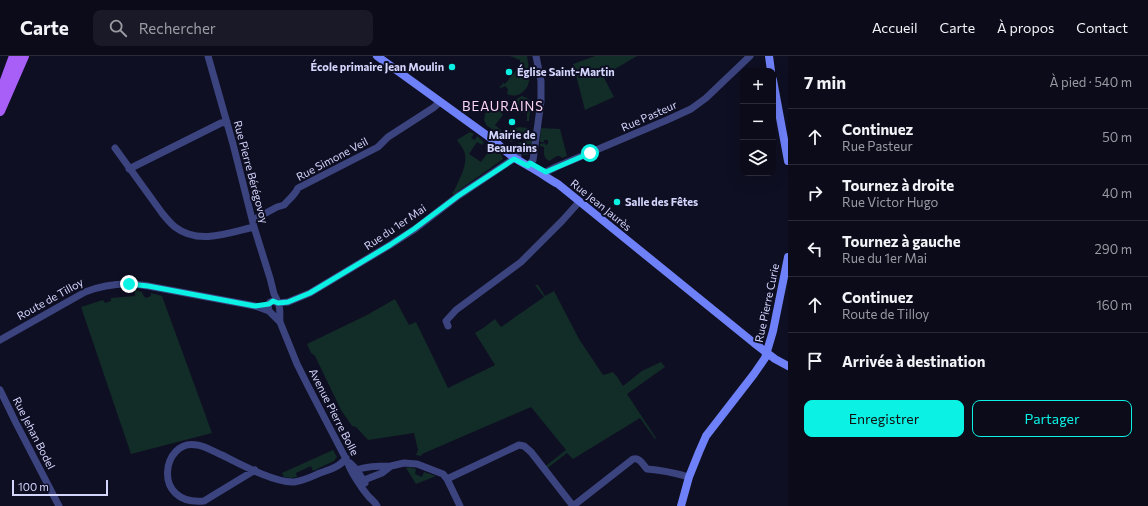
<!DOCTYPE html>
<html lang="fr">
<meta charset="utf-8">
<style>
:root{--surface:#0b0b1a;--page:#191927;--text:#f1f3f6;--muted:#9a9ba2;--line:#2b2b39;--accent:#0bf1e3}
body{margin:0;font-family:Commissioner,sans-serif;background:var(--page);color:var(--text)}
.controls{position:absolute;right:12px;top:12px;display:grid;overflow:hidden;border-radius:8px;box-shadow:0 4px 16px #0002}
.controls button{width:36px;height:36px;display:grid;place-items:center;padding:0;border:0;border-bottom:1px solid var(--line);background:var(--surface);color:var(--text);font:20px sans-serif}
.scale{position:absolute;left:12px;bottom:10px;width:96px;box-sizing:border-box;padding-left:4px;border:2px solid #d3d5fd;border-top:0;font-size:11px;line-height:14px;white-space:nowrap;color:#d3d5fd;-webkit-text-stroke:3px #0f0f23;paint-order:stroke}
.stop{position:absolute;width:12px;height:12px;margin:-9px;border:3px solid #0bf1e3;border-radius:50%;background:#fff}
.stop.end{background:#0bf1e3;border-color:#fff;box-shadow:0 1px 4px #0008}
.list{margin:0;padding:0;list-style:none}
h2{display:flex;justify-content:space-between;align-items:center;height:52px;margin:0;padding:0 16px;font-size:17px}
h2 small{font-size:13px;font-weight:400;color:var(--muted)}
.list li{display:grid;grid-template-columns:26px 1fr auto;gap:12px;align-items:center;box-sizing:border-box;height:56px;padding:0 16px;border-top:1px solid var(--line)}
.list b{display:block;font-size:15px;white-space:nowrap}
.list p{margin:0;font-size:13px;white-space:nowrap;color:var(--muted)}
.list em{font-size:13px;font-style:normal;color:var(--muted)}
.actions{display:flex;gap:8px;padding:12px 16px}
.actions a{flex:1;padding:9px 0;border:1px solid var(--accent);border-radius:8px;text-align:center;font-size:14px;color:var(--accent)}
.actions .main{background:var(--accent);color:#111}
.icon{flex:none;width:22px;height:22px;fill:none;stroke:currentColor;stroke-width:2;stroke-linecap:round;stroke-linejoin:round}
.map{position:relative;flex:none;width:788px;height:450px;overflow:hidden}
header{display:flex;align-items:center;gap:24px;box-sizing:border-box;height:56px;padding:0 20px;background:var(--surface);border-bottom:1px solid var(--line)}
header strong{font-size:19px}
nav{display:flex;gap:22px;margin-inline-start:auto;font-size:14px}
.search{width:280px;height:36px;background:var(--page);display:flex;align-items:center;gap:10px;box-sizing:border-box;padding:0 14px;border-radius:8px;color:var(--muted);font-size:15px}
main{display:flex}
aside{flex:1;background:var(--surface)}
.map>svg:first-child{display:block}
.green{fill:#122c27}
.lines{fill:none;stroke-linecap:round;stroke-linejoin:round}
.street{stroke:#3c4480;stroke-width:7}
.secondary{stroke:#6f81f8;stroke-width:8}
.primary{stroke:#a75ff8;stroke-width:10}
.route{stroke:#0bf1e3;stroke-width:5}
.poi-dot{fill:#0bf1e3;stroke:#0f0f23;stroke-width:1.5}
.labels{text-anchor:middle;stroke-width:4;stroke-linejoin:round;paint-order:stroke}
.poi-label{font-size:11px;font-weight:bold;fill:#d3d5fd;stroke:#0f0f23;text-anchor:start}
.street-label{font-size:11px;fill:#d3d5fd;stroke:#0f0f23}
.quarter-label{font-size:13px;letter-spacing:1px;fill:#fdd5f5;stroke:#0f0f23}
</style>
<header>
<strong>Carte</strong>
<div class="search"><svg class="icon" aria-label="search" viewBox="0 0 24 24"><circle cx="10" cy="10" r="6"/><path d="M15 15l6 6"/></svg>Rechercher</div>
<nav><a>Accueil</a><a>Carte</a><a>À propos</a><a>Contact</a></nav>
</header>
<main>
<div class="map">
<svg width="788" height="450" viewBox="0 0 788 450">
<rect width="100%" height="100%" fill="#0f0f23"/>
<!-- green -->
<path class="green" d="M510 0H527C529 13 534 30 520 38 515 40 512 40 507 38L508 33 505 30 501 32 499 31 501 30 503 27 505 28 518 12 519 11 521 13 523 10 520 7V4Z
M595 0H637L603 20 614 41 585 54 573 8Z
M522 40 527 42 531 46 529 65H526L527 64V57L513 55 512 50 513 46 518 42Z
M491 52 499 53 503 59 495 69 502 75 500 78 487 70 484 64 485 58Z
M519 71 528 72 527 80 511 86 502 80 503 78 506 79 511 73Z
M541 72 560 73 567 100 562 102 560 100H557L549 105C543 101 544 98 544 91L540 90V88L545 87V89L548 88V84H544V86H540Z
M470 76 474 78 471 82 475 84 477 80 484 86 482 89 477 86 469 98 481 106 489 95 485 92 488 88 501 98 503 103 458 135 454 140 452 136 454 135C459 123 469 108 464 95 462 91 459 87 457 84Z
M528 83 532 84 531 95 527 99H524L513 91 515 89Z
M535 229H538L545 240 554 235 579 283 603 319 613 316 618 322 623 330 642 315 661 306 665 311 627 338 656 382 655 383 640 362 573 403 567 397 545 414 543 412 566 394 531 351 422 398 421 400 416 399 418 394 414 377 368 384 356 371 352 370 341 354 315 300 311 297 307 288 367 259 395 243 409 269 416 266 448 332 495 309 475 277 483 272 495 263 501 271 544 241Z
M135 234 142 236 143 239 146 242 151 240V237L162 240 212 377 131 398 81 251 103 244 105 247 111 245V242L135 240Z
M333 394 337 401 334 405 313 415 311 410 296 417 297 421 291 422 284 421 282 417Z
M409 411 416 413 415 418 422 421 424 416 436 420 416 428 406 412Z"/>
<g class="lines">
<!-- street -->
<path class="street" d="M208 0 233 88 254 171 270 222 274 238 278 246
M115 92 162 157C166 162 170 167 175 171 198 189 229 177 254 171
M528 110 533 104 541 45V25L536 0
M129 113 221 67 227 66
M544 119 546 116 556 111 667 64 691 53 706 42 750 0
M253 164 277 151 284 149C289 143 295 139 298 132L378 91 388 81 433 52 440 46
M278 247 288 246 310 237 390 189 415 173 458 140 518 100
M269 255 268 250 270 246C283 242 279 258 280 266
M448 270 446 265 456 254 521 206 562 165 579 146
M0 284 85 236C106 228 126 226 148 230L255 250 269 255 280 266 297 308 308 330 347 405C351 416 361 432 369 441 372 444 375 446 377 450
M0 334 16 367 59 450
M350 407 357 414 365 427
M255 414 204 445C151 450 162 382 197 389 206 390 214 396 222 399 240 408 275 427 294 426 303 425 311 421 320 417 329 414 340 411 346 402
M354 415C365 410 379 410 391 410
M447 423 519 389 524 390 531 396 573 450
M359 426 382 417 391 410 404 407 417 408 443 418 447 423 460 450
M573 450 633 403C640 401 643 409 647 413 662 414 675 417 689 421"/>
<!-- secondary -->
<path class="secondary" d="M377 0 496 86C510 101 520 105 537 115 544 119 550 124 558 128L754 287 775 303 788 310
M769 0 771 15
M773 24 788 105
M681 450 689 421 699 396 706 380 754 318 765 302 773 275 788 201"/>
<!-- primary -->
<path class="primary" d="M0 38 14 0
M0 55 24 0"/>
</g>
<g class="lines">
<!-- route -->
<path class="route" d="M129 228 148 230 255 250 269 248 273 245 278 247 288 246 310 237 390 189 414 173 458 140 514 103 528 110 530 107 546 116 590 97"/>
</g>
<!-- markers -->
<g class="poi-dot">
<circle cx="452" cy="11" r="4"/>
<circle cx="509" cy="16" r="4"/>
<circle cx="512" cy="66" r="4"/>
<circle cx="617" cy="146" r="4"/>
</g>
<g class="labels">
<!-- poi labels -->
<g class="poi-label">
<text x="444" y="15" text-anchor="end">École primaire Jean Moulin</text>
<text x="517" y="20">Église Saint-Martin</text>
<text x="512" y="83" text-anchor="middle">Mairie de<tspan x="512" dy="13">Beaurains</tspan></text>
<text x="625" y="150">Salle des Fêtes</text>
</g>
<!-- street labels -->
<g class="street-label">
<text transform="translate(649 60) rotate(-24)" y="4">Rue Pasteur</text>
<text transform="translate(332 103) rotate(-28)" y="4">Rue Simone Veil</text>
<text transform="translate(251 116) rotate(75)" y="4">Rue Pierre Bérégovoy</text>
<text transform="translate(601 149) rotate(39)" y="4">Rue Jean Jaurès</text>
<text transform="translate(395 171) rotate(-34)" y="4">Rue du 1er Mai</text>
<text transform="translate(50 243) rotate(-29)" y="4">Route de Tilloy</text>
<text transform="translate(767 247) rotate(-78)" y="4">Rue Pierre Curie</text>
<text transform="translate(334 356) rotate(63)" y="4">Avenue Pierre Bolle</text>
<text transform="translate(34 377) rotate(63)" y="4">Rue Jehan Bodel</text>
</g>
<!-- quarter labels -->
<g class="quarter-label">
<text x="503" y="55">BEAURAINS</text>
</g>
</g>
</svg>
<div class="controls">
<button>+</button>
<button>−</button>
<button><svg class="icon" aria-label="layers" viewBox="0 0 24 24"><path d="M12 4l9 5-9 5-9-5zM3 14l9 5 9-5"/></svg></button>
</div>
<div class="scale">100 m</div>
<div class="stop" style="left:590px;top:97px"></div>
<div class="stop end" style="left:129px;top:228px"></div>
</div>
<aside>
<h2>7 min<small>À pied · 540 m</small></h2>
<ul class="list">
<li><svg class="icon" aria-label="ahead" viewBox="0 0 24 24"><path d="M12 20V5M6 11l6-6 6 6"/></svg><div><b>Continuez</b><p>Rue Pasteur</p></div><em>50 m</em></li>
<li><svg class="icon" aria-label="right" viewBox="0 0 24 24"><path d="M7 20v-9h11M14 6l5 5-5 5"/></svg><div><b>Tournez à droite</b><p>Rue Victor Hugo</p></div><em>40 m</em></li>
<li><svg class="icon" aria-label="left" viewBox="0 0 24 24"><path d="M17 20v-9H6M10 6l-5 5 5 5"/></svg><div><b>Tournez à gauche</b><p>Rue du 1er Mai</p></div><em>290 m</em></li>
<li><svg class="icon" aria-label="ahead" viewBox="0 0 24 24"><path d="M12 20V5M6 11l6-6 6 6"/></svg><div><b>Continuez</b><p>Route de Tilloy</p></div><em>160 m</em></li>
<li><svg class="icon" aria-label="arrive" viewBox="0 0 24 24"><path d="M6 21V4h12l-3 4 3 4H6"/></svg><div><b>Arrivée à destination</b></div></li>
</ul>
<div class="actions"><a class="main">Enregistrer</a><a>Partager</a></div>
</aside>
</main>
